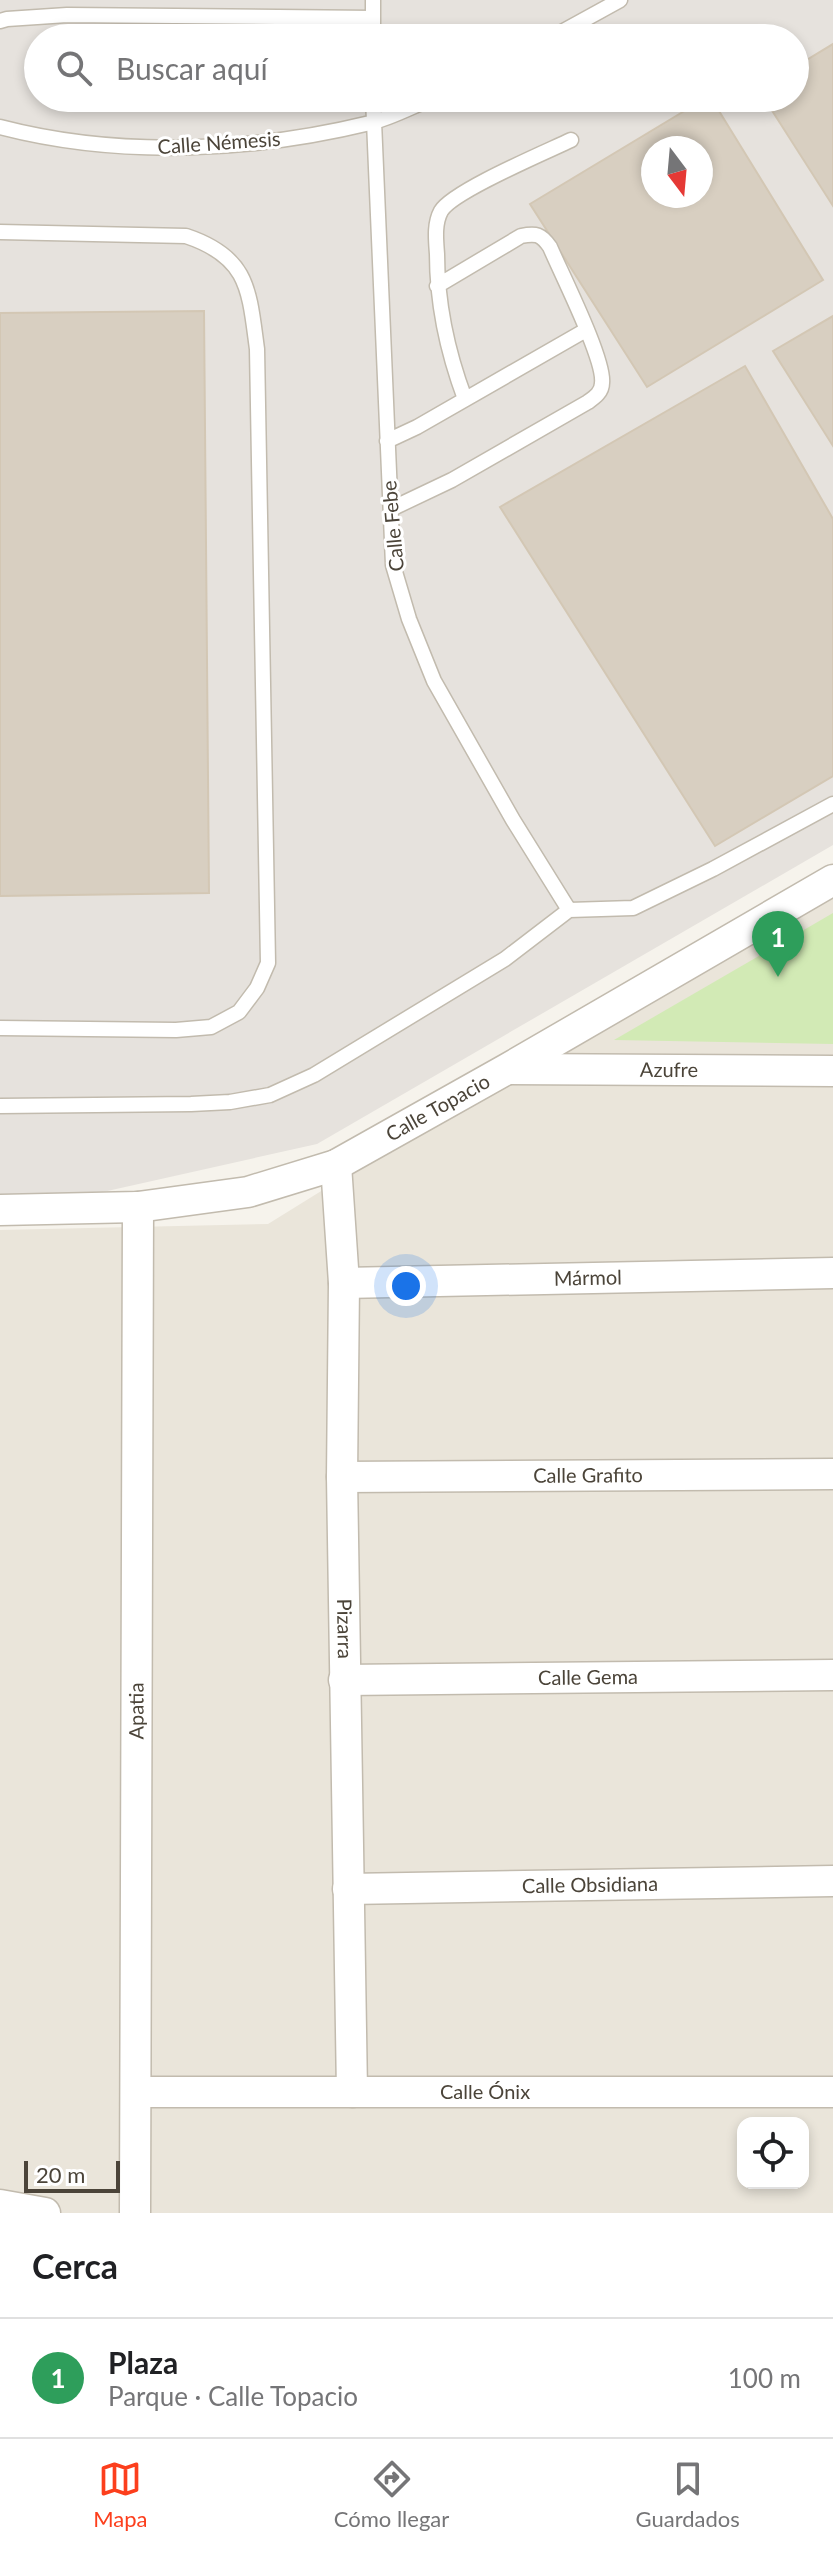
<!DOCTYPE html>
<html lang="es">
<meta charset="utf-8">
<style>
:root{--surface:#fff;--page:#f2f2f2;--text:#202124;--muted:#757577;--line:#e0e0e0;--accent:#fc3f1d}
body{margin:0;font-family:Lato,sans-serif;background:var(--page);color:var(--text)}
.controls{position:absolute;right:24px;bottom:24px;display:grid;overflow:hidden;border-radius:16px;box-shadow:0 4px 12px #0003}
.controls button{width:72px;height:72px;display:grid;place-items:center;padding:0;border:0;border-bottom:2px solid var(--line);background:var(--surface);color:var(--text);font:40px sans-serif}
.compass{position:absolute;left:641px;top:136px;width:72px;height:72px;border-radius:50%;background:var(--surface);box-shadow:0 4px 12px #0003;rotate:164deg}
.scale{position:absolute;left:24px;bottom:20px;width:96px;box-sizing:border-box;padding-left:8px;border:4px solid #4b4439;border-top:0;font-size:22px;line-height:28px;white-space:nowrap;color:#4b4439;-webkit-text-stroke:6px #fff;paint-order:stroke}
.you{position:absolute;left:406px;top:1286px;width:28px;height:28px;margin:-20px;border:6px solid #fff;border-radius:50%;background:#1a73e8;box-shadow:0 0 0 12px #1a73e833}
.badge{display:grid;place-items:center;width:52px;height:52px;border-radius:50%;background:var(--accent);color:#fff;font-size:26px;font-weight:700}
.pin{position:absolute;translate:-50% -66px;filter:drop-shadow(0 2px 4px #0008)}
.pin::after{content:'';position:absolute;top:42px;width:28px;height:24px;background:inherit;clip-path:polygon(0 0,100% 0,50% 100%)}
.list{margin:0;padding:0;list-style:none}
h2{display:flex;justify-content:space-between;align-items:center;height:104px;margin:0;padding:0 32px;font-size:34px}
h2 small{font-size:26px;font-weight:400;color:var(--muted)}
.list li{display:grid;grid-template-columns:52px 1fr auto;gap:24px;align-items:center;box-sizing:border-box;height:120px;padding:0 32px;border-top:2px solid var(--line)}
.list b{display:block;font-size:30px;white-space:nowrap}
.list p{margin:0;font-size:26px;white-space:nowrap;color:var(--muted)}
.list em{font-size:26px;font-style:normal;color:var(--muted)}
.icon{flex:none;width:44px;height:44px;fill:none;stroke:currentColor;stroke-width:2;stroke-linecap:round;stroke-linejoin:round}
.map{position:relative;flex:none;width:833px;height:2213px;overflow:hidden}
.search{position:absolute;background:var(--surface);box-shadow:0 4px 12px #0003;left:24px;right:24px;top:24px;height:88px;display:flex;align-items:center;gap:20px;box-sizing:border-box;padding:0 28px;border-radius:44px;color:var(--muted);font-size:30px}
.sheet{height:224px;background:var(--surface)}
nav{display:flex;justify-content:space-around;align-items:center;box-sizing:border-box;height:112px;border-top:2px solid var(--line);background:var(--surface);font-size:22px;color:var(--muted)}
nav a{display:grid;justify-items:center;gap:4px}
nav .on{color:var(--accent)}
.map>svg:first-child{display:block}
.residential{fill:#eae5da;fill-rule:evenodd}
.industrial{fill:#e6e2dd;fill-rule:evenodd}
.green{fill:#d2eab5}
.building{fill:#d8cfc1;stroke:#d3c7b4;stroke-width:2;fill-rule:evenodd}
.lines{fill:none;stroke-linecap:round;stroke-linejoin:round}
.service-casing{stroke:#c2bbae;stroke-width:17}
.minor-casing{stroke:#c2bbae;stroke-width:33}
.service{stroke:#fff;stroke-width:14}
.minor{stroke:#fff;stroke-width:30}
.labels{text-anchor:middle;stroke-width:6;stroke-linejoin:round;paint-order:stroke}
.street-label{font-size:20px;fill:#4b4439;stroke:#fff}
</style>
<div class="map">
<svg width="833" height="2213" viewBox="0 0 833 2213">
<rect width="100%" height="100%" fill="#f6f3ec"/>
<!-- residential -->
<path class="residential" d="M833 874V2213H0V1230L268 1224ZM743 2123H803V2183H743Z"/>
<!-- industrial -->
<path class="industrial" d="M0 0H833V845L317 1144 0 1215ZM38 38H795V98H38ZM653 148H701V196H653Z"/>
<!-- green -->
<path class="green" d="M833 913V1044L614 1040Z"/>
<!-- building -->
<path class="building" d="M833 44V206L764 98H795V67Z
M706 98H711L823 280 647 387 530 204ZM653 148H701V196H653Z
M204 311 209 893 0 896V313Z
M833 316V446L773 351Z
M745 366 833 519V776L715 846 500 507Z"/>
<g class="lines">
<!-- service casing -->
<g class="service-casing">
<path id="service" d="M373 0V38
M0 21 7 19 67 15 373 18
M551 38 620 0
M373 98 393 565 409 619 434 681 513 820 569 910
M0 127C119 158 251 152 370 123 391 118 413 106 433 98
M0 232 186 236C249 257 249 290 257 349L268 963 257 988 239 1012 211 1027 176 1030 0 1028
M465 399C447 351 437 305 437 254 436 240 434 224 441 211 453 191 546 152 571 140
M387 441 417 427 586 330
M391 509 452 480 588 402C595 397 602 392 602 383 605 360 561 273 550 247 541 234 536 233 521 236L437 286
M0 1106 191 1104 230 1102 270 1095 314 1075 505 959 569 910 633 908 713 869 833 804"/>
</g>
<!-- minor casing -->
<g class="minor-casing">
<g id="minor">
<path id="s1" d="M509 1069 833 1071"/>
<path id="s2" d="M336 1165 344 1283 342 1477 352 2092"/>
<path id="s3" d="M0 1210 138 1207 248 1192 336 1165 507 1069 833 880"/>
<path id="s4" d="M344 1283 833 1273"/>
<path id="s5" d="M342 1477 833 1474"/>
<path id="s6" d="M344 1680 833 1675"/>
<path id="s7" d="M348 1889 833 1881"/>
<path id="s8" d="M137 2092H833"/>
<path d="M0 2205 45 2213"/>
<path id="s9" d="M135 2213 138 1207"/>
</g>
</g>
<!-- service -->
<use href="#service" class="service"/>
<!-- minor -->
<use href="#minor" class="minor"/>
</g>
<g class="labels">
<!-- street labels -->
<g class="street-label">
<text transform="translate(219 143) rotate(-4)" y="7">Calle Némesis</text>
<text transform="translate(393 526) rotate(-95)" y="7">Calle Febe</text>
<text dy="7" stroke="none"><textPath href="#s1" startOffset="160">Azufre</textPath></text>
<text dy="7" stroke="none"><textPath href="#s3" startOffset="458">Calle Topacio</textPath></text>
<text dy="7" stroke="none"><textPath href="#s4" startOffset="244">Mármol</textPath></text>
<text dy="7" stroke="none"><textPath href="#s5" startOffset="246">Calle Grafito</textPath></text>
<text dy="7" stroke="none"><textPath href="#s2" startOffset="464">Pizarra</textPath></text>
<text dy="7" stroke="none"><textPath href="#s6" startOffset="244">Calle Gema</textPath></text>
<text dy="7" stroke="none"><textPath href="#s9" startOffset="502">Apatia</textPath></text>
<text dy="7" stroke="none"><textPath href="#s7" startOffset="242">Calle Obsidiana</textPath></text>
<text dy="7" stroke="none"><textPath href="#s8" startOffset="348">Calle Ónix</textPath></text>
</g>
</g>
</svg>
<div class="controls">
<button><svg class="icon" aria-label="locate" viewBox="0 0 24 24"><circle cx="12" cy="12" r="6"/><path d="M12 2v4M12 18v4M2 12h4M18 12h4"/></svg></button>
</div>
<svg class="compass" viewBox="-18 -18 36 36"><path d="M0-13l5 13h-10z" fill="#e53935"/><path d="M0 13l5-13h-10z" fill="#757577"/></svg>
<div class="scale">20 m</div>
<div class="you"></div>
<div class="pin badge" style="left:778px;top:977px;background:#2e9e5b">1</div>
<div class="search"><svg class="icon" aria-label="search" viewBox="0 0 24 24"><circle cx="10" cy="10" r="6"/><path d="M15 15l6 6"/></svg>Buscar aquí</div>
</div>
<section class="sheet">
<h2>Cerca<small></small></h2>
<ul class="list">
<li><span class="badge" style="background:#2e9e5b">1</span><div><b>Plaza</b><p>Parque · Calle Topacio</p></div><em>100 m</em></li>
</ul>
</section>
<nav>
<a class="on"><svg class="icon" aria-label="map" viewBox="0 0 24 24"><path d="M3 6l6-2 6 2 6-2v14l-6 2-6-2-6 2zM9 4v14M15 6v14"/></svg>Mapa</a>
<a><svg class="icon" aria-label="directions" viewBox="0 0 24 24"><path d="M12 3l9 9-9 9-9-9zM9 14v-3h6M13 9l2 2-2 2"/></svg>Cómo llegar</a>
<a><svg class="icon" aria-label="saved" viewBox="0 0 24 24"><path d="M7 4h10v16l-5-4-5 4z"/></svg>Guardados</a>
</nav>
